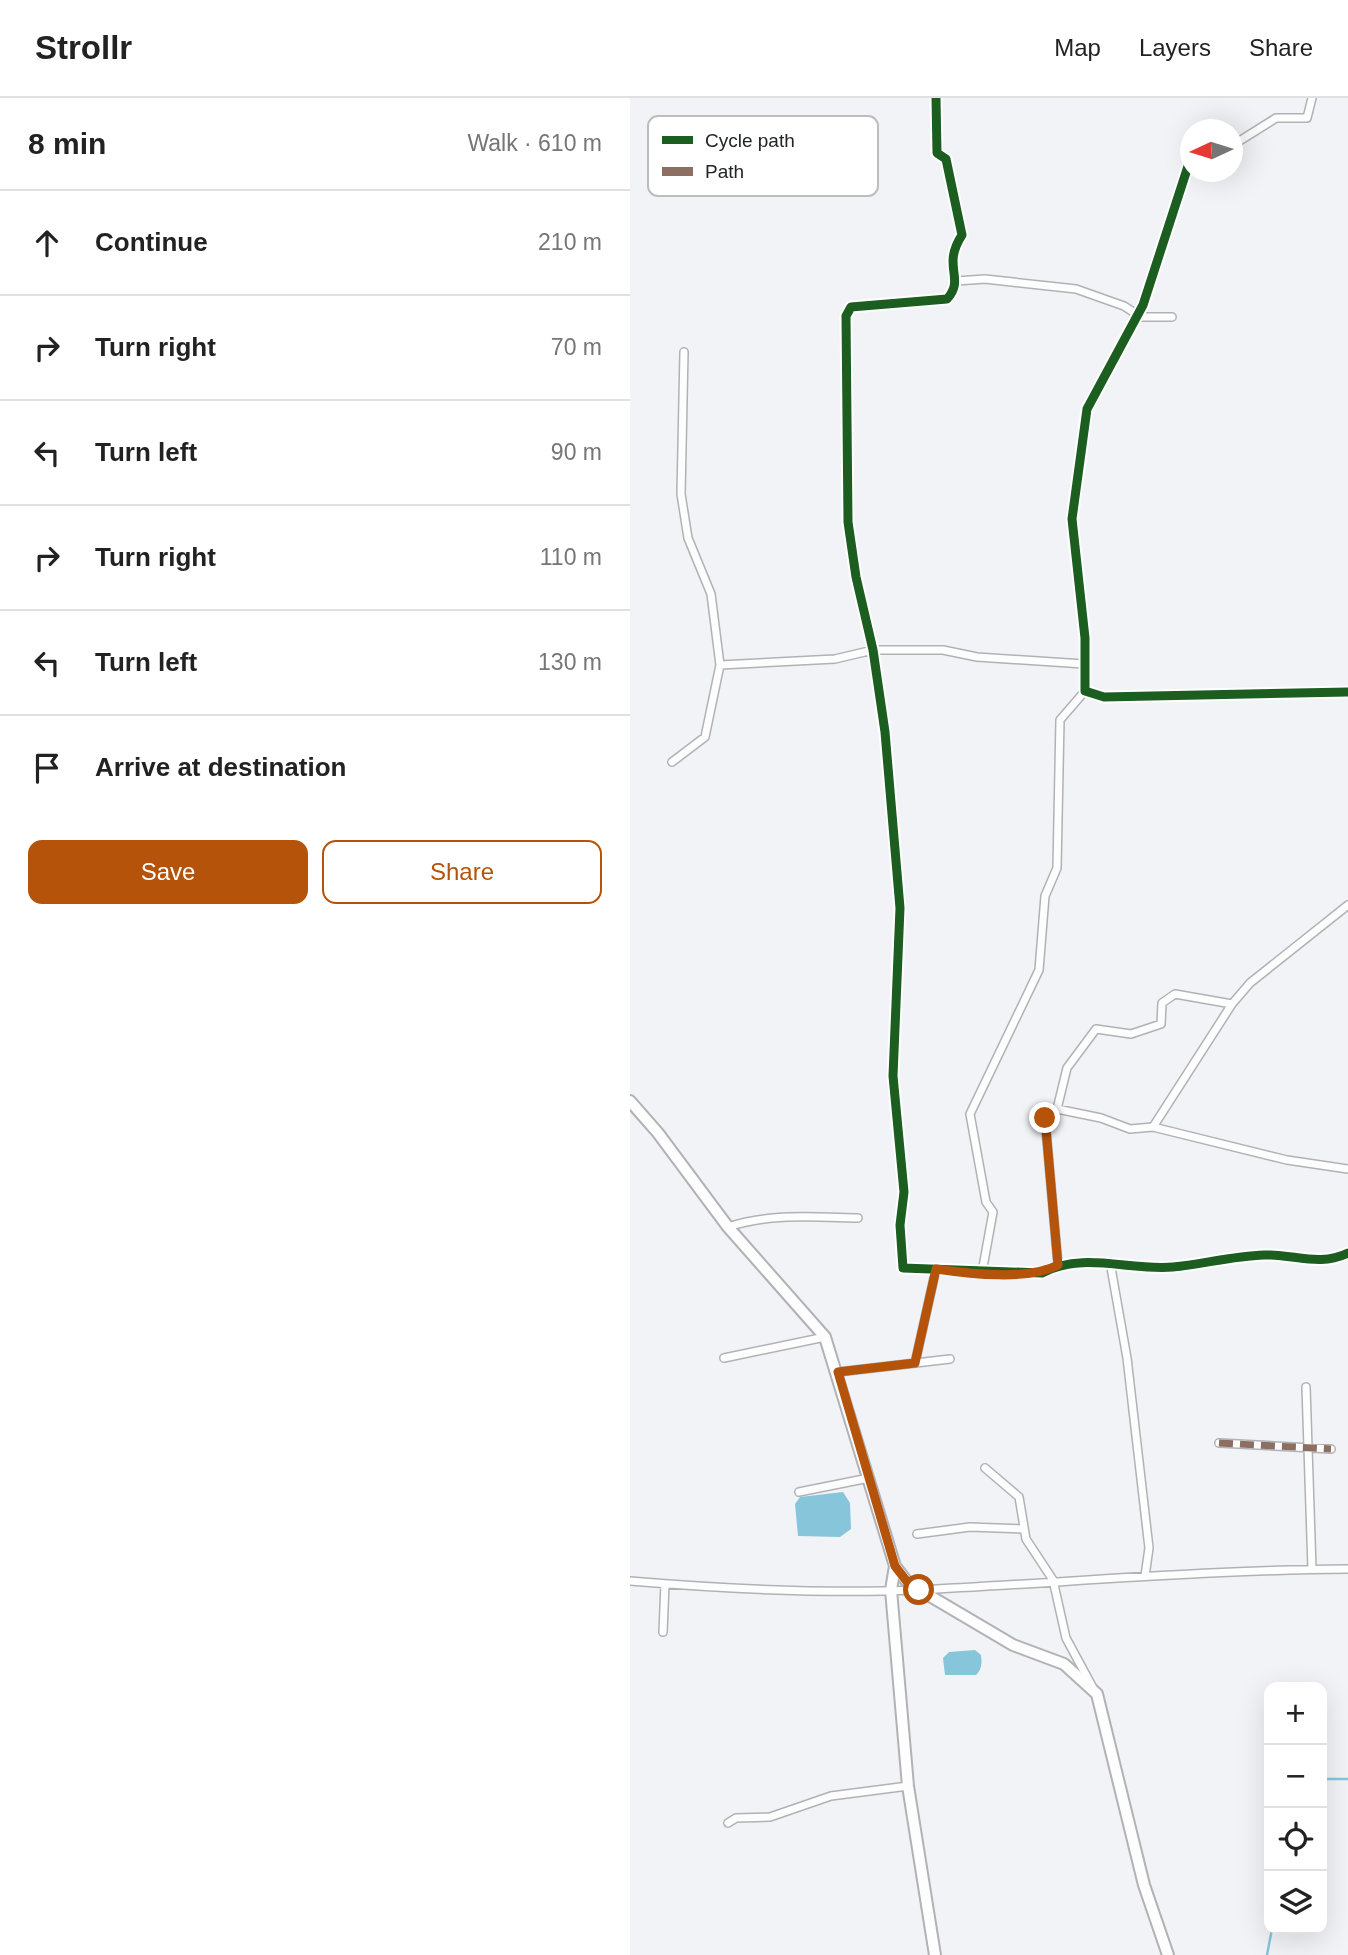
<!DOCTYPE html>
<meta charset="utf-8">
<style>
:root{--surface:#fff;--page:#f6f6f6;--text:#222;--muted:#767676;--line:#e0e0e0;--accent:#b45309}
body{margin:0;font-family:Helvetica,sans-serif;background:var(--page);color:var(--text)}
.controls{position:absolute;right:21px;bottom:21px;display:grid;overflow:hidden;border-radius:14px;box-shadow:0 7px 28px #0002}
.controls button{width:63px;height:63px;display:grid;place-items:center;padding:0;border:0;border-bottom:2px solid var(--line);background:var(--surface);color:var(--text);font:35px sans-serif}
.compass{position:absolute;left:550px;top:21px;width:63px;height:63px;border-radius:50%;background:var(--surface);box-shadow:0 7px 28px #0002;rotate:266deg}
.stop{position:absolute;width:21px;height:21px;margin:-16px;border:5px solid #b45309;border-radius:50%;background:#fff}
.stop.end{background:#b45309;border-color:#fff;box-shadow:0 2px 7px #0008}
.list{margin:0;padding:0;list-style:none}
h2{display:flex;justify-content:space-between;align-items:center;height:91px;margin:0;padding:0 28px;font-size:30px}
h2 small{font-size:23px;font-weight:400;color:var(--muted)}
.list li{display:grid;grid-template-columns:46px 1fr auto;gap:21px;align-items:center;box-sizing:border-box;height:105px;padding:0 28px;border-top:2px solid var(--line)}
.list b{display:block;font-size:26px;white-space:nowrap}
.list em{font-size:23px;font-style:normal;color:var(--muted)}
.actions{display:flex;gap:14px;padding:21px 28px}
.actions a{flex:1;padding:16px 0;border:2px solid var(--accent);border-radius:14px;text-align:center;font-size:24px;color:var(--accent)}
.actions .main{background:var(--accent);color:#fff}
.icon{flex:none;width:38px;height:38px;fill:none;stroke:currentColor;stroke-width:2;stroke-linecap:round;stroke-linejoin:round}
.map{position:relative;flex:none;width:718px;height:1857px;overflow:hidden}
header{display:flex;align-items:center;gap:42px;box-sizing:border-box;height:98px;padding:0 35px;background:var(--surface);border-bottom:2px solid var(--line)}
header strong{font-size:33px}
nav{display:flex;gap:38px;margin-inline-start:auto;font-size:24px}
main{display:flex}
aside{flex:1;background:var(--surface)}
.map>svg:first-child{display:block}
.water{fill:#86c5da}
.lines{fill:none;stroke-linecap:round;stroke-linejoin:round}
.stream{stroke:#86c5da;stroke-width:2.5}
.street-casing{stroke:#b1b2b5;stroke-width:10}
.secondary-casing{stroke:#b1b2b5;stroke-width:14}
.street{stroke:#fdfdfe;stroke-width:7}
.secondary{stroke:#fdfdfe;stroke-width:10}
.quiet{stroke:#8d6e63;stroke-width:7;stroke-dasharray:14 7;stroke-linecap:butt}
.cycleway-casing{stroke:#fff;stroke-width:13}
.cycleway{stroke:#1b5e20;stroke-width:9}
.route{stroke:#b45309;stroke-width:9}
.key{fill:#fff;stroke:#bdbdbe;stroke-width:2}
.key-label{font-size:19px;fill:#232427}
</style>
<header>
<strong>Strollr</strong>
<nav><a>Map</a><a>Layers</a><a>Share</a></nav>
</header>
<main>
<aside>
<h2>8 min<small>Walk · 610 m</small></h2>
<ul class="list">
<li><svg class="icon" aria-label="ahead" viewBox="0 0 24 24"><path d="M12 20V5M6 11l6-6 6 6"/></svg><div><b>Continue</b></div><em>210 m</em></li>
<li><svg class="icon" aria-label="right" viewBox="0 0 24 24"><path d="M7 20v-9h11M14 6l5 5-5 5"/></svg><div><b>Turn right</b></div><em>70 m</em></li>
<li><svg class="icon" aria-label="left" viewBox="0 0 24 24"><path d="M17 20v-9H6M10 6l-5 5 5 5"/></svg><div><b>Turn left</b></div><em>90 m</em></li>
<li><svg class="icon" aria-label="right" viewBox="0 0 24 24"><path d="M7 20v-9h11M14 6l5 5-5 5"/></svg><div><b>Turn right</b></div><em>110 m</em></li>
<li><svg class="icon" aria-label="left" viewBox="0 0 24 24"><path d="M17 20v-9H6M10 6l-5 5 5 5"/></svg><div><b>Turn left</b></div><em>130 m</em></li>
<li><svg class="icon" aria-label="arrive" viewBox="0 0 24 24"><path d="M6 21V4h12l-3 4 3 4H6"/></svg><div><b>Arrive at destination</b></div></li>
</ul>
<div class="actions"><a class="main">Save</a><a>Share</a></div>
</aside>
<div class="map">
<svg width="718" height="1857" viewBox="0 0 718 1857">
<rect width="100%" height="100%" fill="#f1f3f7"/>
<!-- water -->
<path class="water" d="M213 1394 220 1405 221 1431 210 1439 168 1438 165 1406 170 1399Z
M345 1552 351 1557C352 1565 352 1571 346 1577H315L313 1560 319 1554Z"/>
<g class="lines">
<!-- stream -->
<path class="stream" d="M692 1681H718
M637 1857 642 1831"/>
<!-- street casing -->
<g class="street-casing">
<path id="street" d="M306 0 307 55 316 61 332 137C311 169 336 180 317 201L221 209 216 218 218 424 226 479 243 552 255 634 270 810 263 978 274 1094 270 1127 273 1170 412 1175C454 1153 498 1173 543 1169 573 1166 603 1158 634 1157 664 1156 690 1169 718 1155
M572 32 573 29
M603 47 646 20H677L682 0
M561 59 513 207 457 311 442 421 455 540V593L474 599 718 594
M326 183 355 181 446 191 494 208 511 219H542
M54 254 51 396 58 440 81 496 90 567 205 561 243 552H313L347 559 454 566
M42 664 75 639 90 567
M718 807 620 885 602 906 523 1029 657 1062 718 1071
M427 1011 437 970 466 931 501 936 531 926 532 905 545 896 602 906
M98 1129C140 1115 184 1119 228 1120
M480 1164 497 1260 519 1450 515 1478
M428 1167 415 1020 427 1011 471 1020 500 1031 523 1029
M359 1175 353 1169 363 1114 356 1104 340 1016 409 872 415 798 427 770 430 622 455 593
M94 1260 195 1239
M285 1265 306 1171
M208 1274 320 1261
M676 1289 682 1471
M589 1345 701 1351
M355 1370 389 1399 396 1441 423 1482 436 1540 463 1590
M169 1394 239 1380
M287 1436 340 1429 394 1431
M0 1483C96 1491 191 1496 287 1492 431 1485 574 1472 718 1471
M33 1534 35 1486
M98 1725 106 1720 140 1719 201 1698 278 1688"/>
</g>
<!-- secondary casing -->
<g class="secondary-casing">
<path id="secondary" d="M0 1003 28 1035 98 1129 195 1239 265 1468 278 1485 383 1547 434 1566 467 1596 514 1787 538 1857
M265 1468 261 1492 278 1688 305 1857"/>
</g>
<!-- street -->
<use href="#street" class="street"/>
<!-- secondary -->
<use href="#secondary" class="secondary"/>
<!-- quiet -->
<path class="quiet" d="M589 1345 701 1351"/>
<!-- cycleway casing -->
<g class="cycleway-casing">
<path id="cycleway" d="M306 0 307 55 316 61 332 137C311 169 336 180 317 201L221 209 216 218 218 424 226 479 243 552 255 634 270 810 263 978 274 1094 270 1127 273 1170 412 1175C454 1153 498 1173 543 1169 573 1166 603 1158 634 1157 664 1156 690 1169 718 1155
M561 59 513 207 457 311 442 421 455 540V593L474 599 718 594"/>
</g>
<!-- cycleway -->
<use href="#cycleway" class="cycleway"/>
</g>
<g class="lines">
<!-- route -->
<path class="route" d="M289 1492 278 1485 265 1468 208 1274 285 1265 306 1171C340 1176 398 1183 428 1167L415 1020"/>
</g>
<!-- legend -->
<rect x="18" y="18" width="230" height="80" rx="10" class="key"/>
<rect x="32" y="38" width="31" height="8" fill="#1b5e20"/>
<rect x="32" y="69" width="31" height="9" fill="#8d6e63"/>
<g class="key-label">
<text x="75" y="49">Cycle path</text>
<text x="75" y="80">Path</text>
</g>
</svg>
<div class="controls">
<button>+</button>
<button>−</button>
<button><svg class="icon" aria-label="locate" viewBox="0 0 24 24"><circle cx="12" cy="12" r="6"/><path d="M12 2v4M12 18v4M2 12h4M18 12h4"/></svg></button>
<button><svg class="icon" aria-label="layers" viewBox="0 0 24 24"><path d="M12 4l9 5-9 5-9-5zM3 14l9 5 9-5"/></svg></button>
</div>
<svg class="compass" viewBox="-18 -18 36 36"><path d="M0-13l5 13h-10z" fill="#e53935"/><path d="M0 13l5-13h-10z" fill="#767676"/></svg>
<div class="stop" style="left:289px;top:1492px"></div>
<div class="stop end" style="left:415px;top:1020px"></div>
</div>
</main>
